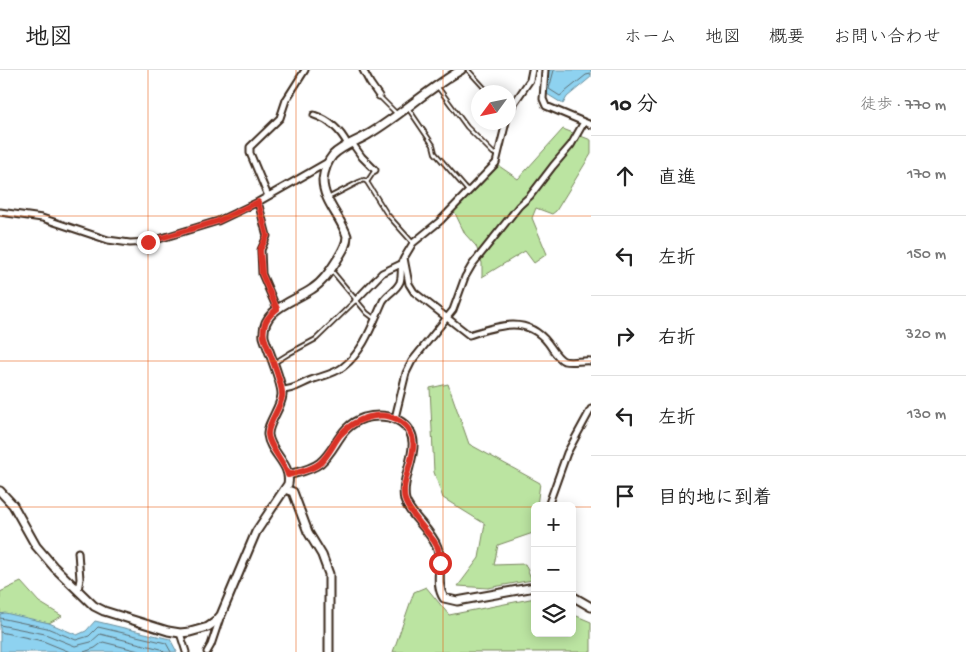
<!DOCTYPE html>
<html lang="ja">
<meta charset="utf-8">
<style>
:root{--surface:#fff;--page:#f6f6f6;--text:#222;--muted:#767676;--line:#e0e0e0}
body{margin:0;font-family:"Gochi Hand","Klee One",sans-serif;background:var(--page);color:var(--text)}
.controls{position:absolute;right:15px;bottom:15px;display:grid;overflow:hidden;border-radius:8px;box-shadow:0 2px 12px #0003}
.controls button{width:45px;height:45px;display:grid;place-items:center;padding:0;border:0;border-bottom:1px solid var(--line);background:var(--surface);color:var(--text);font:25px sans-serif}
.compass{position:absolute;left:471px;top:15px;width:45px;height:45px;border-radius:50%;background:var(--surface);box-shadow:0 2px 12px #0003;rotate:237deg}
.stop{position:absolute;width:15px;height:15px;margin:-11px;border:4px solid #d93025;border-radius:50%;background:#fff}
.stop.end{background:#d93025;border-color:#fff;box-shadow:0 1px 5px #0008}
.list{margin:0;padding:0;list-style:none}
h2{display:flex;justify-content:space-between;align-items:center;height:65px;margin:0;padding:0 20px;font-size:21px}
h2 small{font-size:16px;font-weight:400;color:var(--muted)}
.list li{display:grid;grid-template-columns:32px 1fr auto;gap:15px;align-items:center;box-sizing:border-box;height:80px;padding:0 20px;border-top:1px solid var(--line)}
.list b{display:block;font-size:19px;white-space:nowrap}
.list em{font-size:16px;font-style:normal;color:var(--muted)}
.icon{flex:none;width:28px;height:28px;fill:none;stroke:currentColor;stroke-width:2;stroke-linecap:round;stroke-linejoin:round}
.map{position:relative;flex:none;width:591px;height:582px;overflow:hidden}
header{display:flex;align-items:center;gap:30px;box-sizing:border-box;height:70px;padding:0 25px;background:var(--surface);border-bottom:1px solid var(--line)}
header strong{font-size:24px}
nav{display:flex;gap:28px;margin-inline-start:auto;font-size:18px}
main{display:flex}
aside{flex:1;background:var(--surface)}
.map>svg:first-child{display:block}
.green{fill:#bbe4a1;stroke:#7b8760}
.water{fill:#8ed2f0;stroke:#6d8f9c}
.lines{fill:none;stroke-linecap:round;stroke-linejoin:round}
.shore{stroke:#5c6d72;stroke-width:1}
.lane-casing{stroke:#3b2a1e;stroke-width:6}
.street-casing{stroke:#3b2a1e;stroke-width:9}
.secondary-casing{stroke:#3b2a1e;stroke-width:11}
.lane{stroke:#fff;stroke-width:2.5}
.street{stroke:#fff;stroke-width:5}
.secondary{stroke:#fff;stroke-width:7}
.route{stroke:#d93025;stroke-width:6}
.grid{fill:none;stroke:#e8590c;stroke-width:1;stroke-opacity:0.55}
</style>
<header>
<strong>地図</strong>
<nav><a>ホーム</a><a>地図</a><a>概要</a><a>お問い合わせ</a></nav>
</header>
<main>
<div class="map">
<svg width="591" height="582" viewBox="0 0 591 582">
<rect width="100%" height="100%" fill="#fff"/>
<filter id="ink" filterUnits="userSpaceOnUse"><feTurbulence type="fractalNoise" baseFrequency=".02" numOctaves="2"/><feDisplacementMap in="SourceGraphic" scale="10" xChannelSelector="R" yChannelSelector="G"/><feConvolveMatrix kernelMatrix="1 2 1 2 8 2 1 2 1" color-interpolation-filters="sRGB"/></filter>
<g filter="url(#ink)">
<!-- green -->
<path class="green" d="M563 59 591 70V84L556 141 552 144 536 138 532 148 547 184 534 193 525 181 482 207V193L476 176 465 164 454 141 499 96 518 109Z
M448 314 469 374 540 413 537 436H535L533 463 498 475 494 495 525 494 532 510 488 518 458 516 479 488 485 454 443 428 434 402 430 318Z
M21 512 39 532 62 546 49 553 0 544V522Z
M426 517 449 545 535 528V563H572V544L591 552V582H393L414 522Z"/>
<!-- water -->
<path class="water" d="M549 0H591V7L567 27 563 34 542 21Z
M5 543 49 553 77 565 86 561 95 551 170 569 177 582H0V544Z"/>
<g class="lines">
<!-- shore -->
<path class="shore" d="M554 0 549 19 560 26 586 5 591 4
M0 548 47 558 76 570 89 566 98 557 166 573 171 582
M0 555 45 564 75 576 91 572 100 564 161 579 164 582
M0 562 43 571 70 582
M84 582 95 578 103 572 143 582"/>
<!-- lane casing -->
<g class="lane-casing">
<path id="lane" d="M468 0 488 22
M437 16 467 57 493 83 497 85
M379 26 397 44
M408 38 433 75 435 83 468 121
M367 112 375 100
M328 128 359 112 364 110 367 112 387 144 412 172
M332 201 367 243 375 249
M274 293 290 283 316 269 356 230"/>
</g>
<!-- street casing -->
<g class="street-casing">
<path id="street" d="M363 0 370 13 379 26
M545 0 543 29 546 36 591 55
M508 42 530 10 532 0
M314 45C329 50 341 61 348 75
M506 52 496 93 440 151 413 173 404 188 409 214 414 222 469 265C498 256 526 245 548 273 552 278 557 288 564 291 571 293 583 290 591 291
M352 73 362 87 375 100
M268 126 250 83V77L280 48 286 30 305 0
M258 132 267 166 261 180 262 204 277 239
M0 142 42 148 108 170 130 173 149 172 218 151 258 132 328 92
M356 230 382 203 401 194
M282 320C294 320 301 314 311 310 322 306 334 304 343 297 364 281 373 253 383 231 388 223 396 221 400 212 403 204 399 196 404 188
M395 348 406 303 412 291 453 240 465 207 472 195 519 136 530 126 553 96 571 75 584 52
M548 436 567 383 591 339
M78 482 80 509 78 520
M180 563 186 582
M207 582 211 575 220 548"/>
</g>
<!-- secondary casing -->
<g class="secondary-casing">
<path id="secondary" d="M288 405C299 402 311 400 320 393 338 378 338 357 364 348 376 345 391 345 401 352 429 371 399 404 405 430 410 446 431 460 437 477 444 493 434 513 444 528L457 531 535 517
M285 419 293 422 308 462 322 485 329 504V582
M0 421 13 435 36 476 54 497 94 536 104 541 168 561 180 563 190 562 208 557 215 552 221 545 256 462 288 414C292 394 270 383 268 365 267 354 281 338 282 325 283 314 268 280 264 267 261 239 293 232 312 219 323 212 330 201 337 190 342 182 347 175 347 166 341 147 323 131 323 110 324 101 327 92 333 85 343 75 358 71 369 64 401 45 429 18 461 0
M572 526 591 537"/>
</g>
<!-- lane -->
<use href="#lane" class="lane"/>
<!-- street -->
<use href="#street" class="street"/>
<!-- secondary -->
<use href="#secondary" class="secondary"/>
</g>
</g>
<g class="lines" filter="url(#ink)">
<!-- route -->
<path class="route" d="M148 172 218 151 258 132 267 166 260 180 262 204 277 239C267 247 262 254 264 267 268 280 284 315 282 327 280 339 269 351 268 363 267 374 285 393 288 405 299 402 312 400 320 393 329 385 333 374 340 365 354 349 382 338 401 352 430 372 398 405 405 430 409 443 426 460 434 471L438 478 440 493"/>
</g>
<!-- grid -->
<path class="grid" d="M148 0V582M296 0V582M443 0V582M0 146H591M0 291H591M0 437H535M572 437H591"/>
</svg>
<div class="controls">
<button>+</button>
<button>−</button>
<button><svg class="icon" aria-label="layers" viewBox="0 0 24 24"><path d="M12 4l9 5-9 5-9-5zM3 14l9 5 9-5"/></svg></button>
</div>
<svg class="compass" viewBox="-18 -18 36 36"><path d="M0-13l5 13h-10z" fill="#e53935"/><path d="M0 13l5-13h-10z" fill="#767676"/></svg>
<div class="stop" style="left:440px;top:493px"></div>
<div class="stop end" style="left:148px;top:172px"></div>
</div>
<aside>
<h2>10 分<small>徒歩 · 770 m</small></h2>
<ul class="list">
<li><svg class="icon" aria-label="ahead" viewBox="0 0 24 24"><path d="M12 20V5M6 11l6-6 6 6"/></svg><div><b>直進</b></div><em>170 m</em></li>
<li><svg class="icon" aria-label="left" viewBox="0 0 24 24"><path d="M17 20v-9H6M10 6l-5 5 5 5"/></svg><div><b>左折</b></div><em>150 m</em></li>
<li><svg class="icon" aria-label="right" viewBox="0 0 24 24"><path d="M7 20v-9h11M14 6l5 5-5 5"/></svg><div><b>右折</b></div><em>320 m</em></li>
<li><svg class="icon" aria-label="left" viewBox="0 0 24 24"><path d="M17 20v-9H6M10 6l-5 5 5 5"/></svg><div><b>左折</b></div><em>130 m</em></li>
<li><svg class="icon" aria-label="arrive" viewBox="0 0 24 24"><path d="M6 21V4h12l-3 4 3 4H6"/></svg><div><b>目的地に到着</b></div></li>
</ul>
</aside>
</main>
